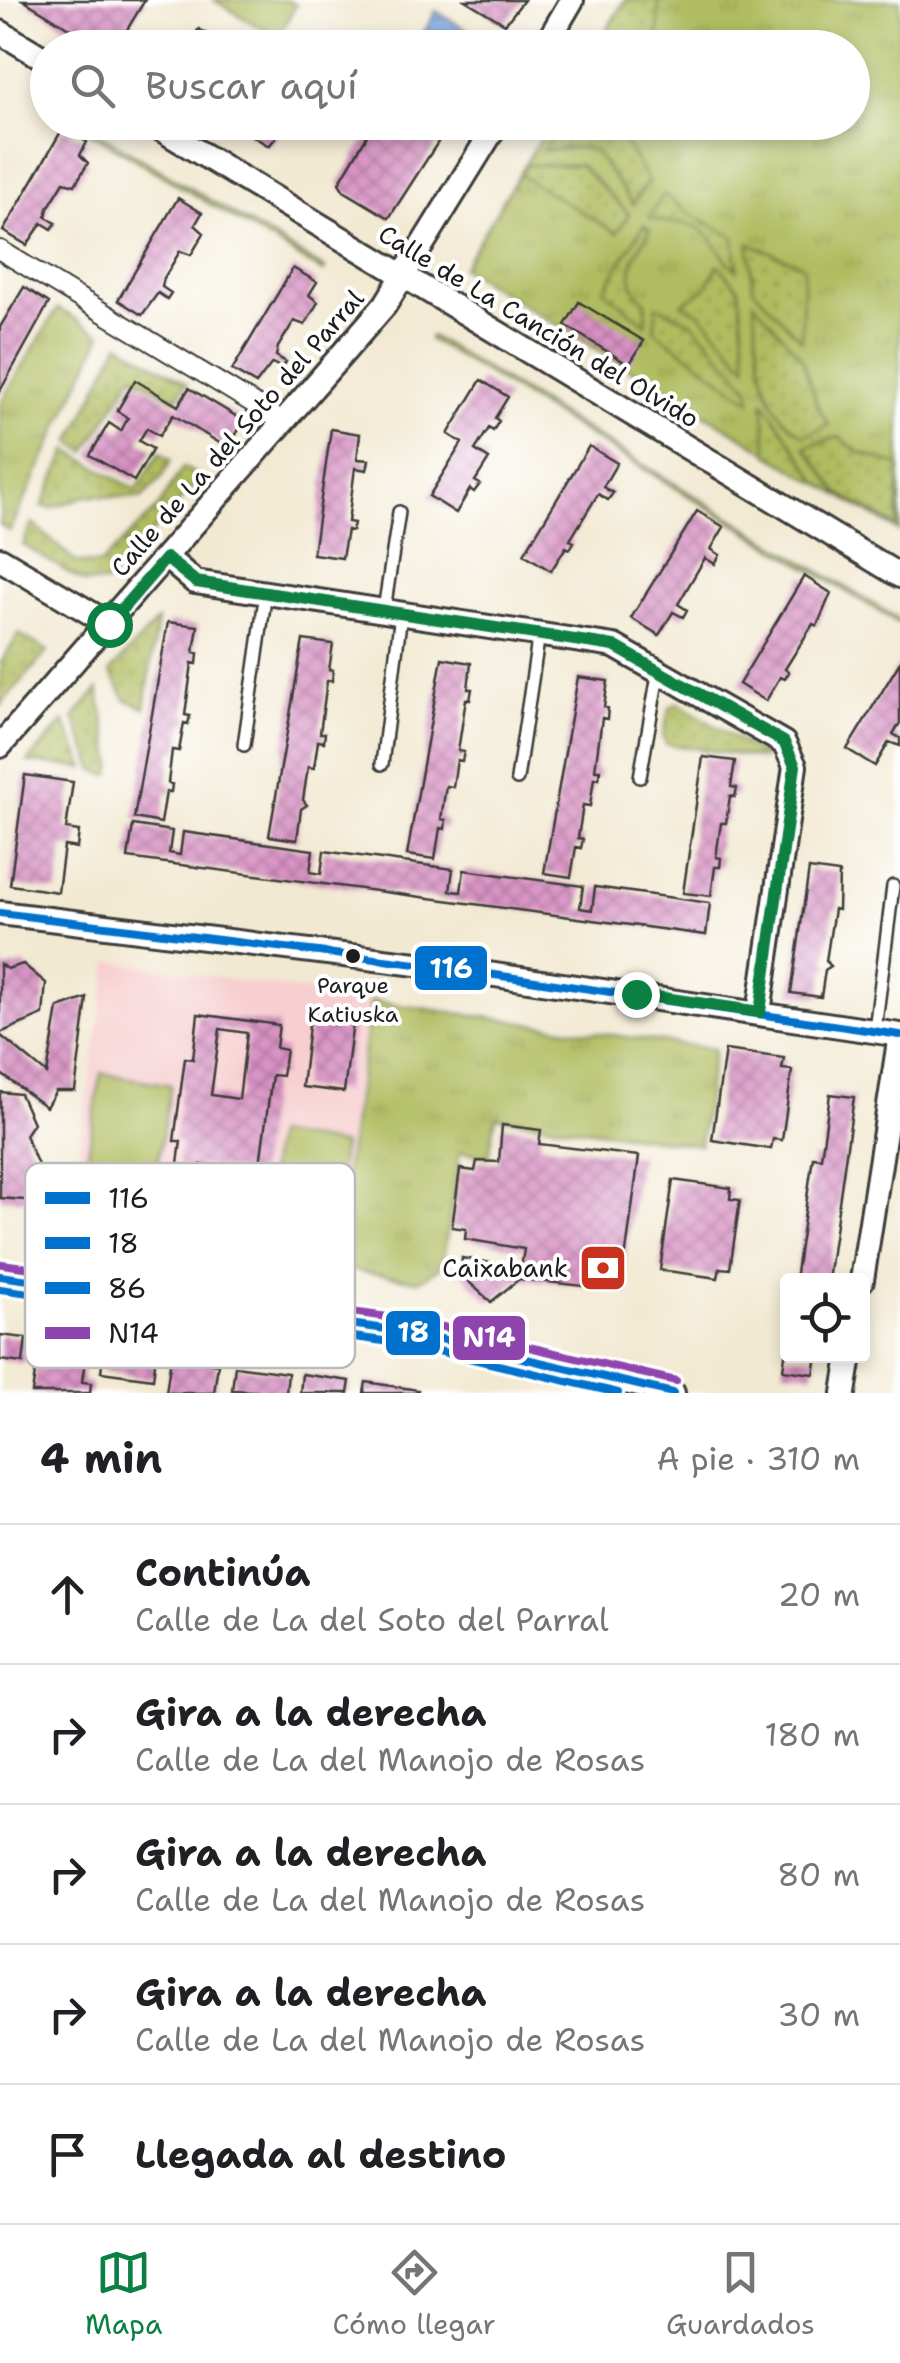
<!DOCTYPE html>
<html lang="es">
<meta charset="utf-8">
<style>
:root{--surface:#fff;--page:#f2f2f2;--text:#202124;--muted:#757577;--line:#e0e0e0;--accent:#0b8043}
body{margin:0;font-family:"Shantell Sans",sans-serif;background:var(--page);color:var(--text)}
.controls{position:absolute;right:30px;bottom:30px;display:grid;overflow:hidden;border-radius:10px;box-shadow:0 5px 15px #0003}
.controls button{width:90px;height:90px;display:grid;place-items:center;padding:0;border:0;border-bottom:2px solid var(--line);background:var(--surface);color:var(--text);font:50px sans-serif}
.stop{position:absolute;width:30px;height:30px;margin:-22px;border:8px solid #0b8043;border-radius:50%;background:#fff}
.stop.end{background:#0b8043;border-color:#fff;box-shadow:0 2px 10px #0008}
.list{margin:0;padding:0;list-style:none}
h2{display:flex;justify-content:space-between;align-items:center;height:130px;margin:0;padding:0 40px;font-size:42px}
h2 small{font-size:32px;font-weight:400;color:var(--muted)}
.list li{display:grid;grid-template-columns:65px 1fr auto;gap:30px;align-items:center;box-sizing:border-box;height:140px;padding:0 40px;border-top:2px solid var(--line)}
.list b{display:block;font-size:38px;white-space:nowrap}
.list p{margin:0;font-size:32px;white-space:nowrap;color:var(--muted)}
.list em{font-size:32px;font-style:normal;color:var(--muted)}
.icon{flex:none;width:55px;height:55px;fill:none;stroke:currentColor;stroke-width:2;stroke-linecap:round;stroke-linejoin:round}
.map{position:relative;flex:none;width:900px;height:1393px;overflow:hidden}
.search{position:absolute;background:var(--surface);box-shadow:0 5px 15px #0003;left:30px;right:30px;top:30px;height:110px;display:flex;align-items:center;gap:25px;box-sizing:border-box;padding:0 35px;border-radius:55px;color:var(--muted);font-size:38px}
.sheet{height:830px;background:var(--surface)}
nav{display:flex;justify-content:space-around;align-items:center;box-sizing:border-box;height:140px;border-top:2px solid var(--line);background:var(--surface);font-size:28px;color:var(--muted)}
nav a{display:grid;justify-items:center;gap:5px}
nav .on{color:var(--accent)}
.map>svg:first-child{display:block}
.built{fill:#f7cfd0}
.grass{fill:#afbc5e;stroke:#666c3d;stroke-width:2.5}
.park{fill:url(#park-tufts);stroke:#666c3d;stroke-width:2.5}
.garden{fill:url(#garden-dots);stroke:#666c3d;stroke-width:2.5}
.water{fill:url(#water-rules);stroke:#465c7a;stroke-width:2.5}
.building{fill:url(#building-cross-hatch);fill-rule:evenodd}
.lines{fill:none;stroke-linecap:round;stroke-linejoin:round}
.service-casing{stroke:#3c3b37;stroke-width:16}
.pedestrian-casing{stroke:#3c3b37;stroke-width:22}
.minor-casing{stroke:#3c3b37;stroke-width:28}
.service{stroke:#fff;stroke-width:11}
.pedestrian{stroke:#fff;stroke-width:18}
.minor{stroke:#fff;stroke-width:22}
.bus-1-casing{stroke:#fff;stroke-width:15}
.bus-2-casing{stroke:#fff;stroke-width:15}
.bus-3-casing{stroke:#fff;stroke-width:15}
.bus-4-casing{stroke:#fff;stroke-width:15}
.bus-1{stroke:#0072ce;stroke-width:8}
.bus-2{stroke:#0072ce;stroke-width:8}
.bus-3{stroke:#0072ce;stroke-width:8}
.bus-4{stroke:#8e44ad;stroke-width:8}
.route{stroke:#0b8043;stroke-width:12}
.bus-dot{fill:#1c1c1c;stroke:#fff;stroke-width:4}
.labels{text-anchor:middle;stroke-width:8;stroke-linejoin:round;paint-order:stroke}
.bus-label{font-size:22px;fill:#1c1c1c;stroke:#fff}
.street-label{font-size:25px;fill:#1c1c1c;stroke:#fff}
.poi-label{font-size:25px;fill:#1c1c1c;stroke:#fff;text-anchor:end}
.key{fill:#fff;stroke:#bbb;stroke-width:2.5}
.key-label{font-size:28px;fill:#1c1c1c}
.line-badge{stroke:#fff;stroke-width:4}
.badge-label{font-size:28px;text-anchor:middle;font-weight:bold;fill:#fff}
</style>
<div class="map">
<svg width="900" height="1393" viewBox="0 0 900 1393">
<defs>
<pattern id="park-tufts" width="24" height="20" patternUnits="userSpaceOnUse" patternTransform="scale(2.5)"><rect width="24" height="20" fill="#afbc5e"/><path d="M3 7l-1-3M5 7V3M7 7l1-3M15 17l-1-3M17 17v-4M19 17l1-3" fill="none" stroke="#96a151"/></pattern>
<pattern id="garden-dots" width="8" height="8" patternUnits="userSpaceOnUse" patternTransform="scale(2.5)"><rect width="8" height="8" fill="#afbc5e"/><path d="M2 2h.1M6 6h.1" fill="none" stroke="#96a151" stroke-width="1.8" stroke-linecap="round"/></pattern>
<pattern id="water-rules" width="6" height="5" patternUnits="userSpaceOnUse" patternTransform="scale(2.5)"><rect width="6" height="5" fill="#6f9dd8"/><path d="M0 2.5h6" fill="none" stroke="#5a7fae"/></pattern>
<pattern id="building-cross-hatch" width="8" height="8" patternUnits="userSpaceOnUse" patternTransform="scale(2.5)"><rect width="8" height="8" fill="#d993c5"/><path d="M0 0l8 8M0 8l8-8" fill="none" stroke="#af779f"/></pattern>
</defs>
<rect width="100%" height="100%" fill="#fff"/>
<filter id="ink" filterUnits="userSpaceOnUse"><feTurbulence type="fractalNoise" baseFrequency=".01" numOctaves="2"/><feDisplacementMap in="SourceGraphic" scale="20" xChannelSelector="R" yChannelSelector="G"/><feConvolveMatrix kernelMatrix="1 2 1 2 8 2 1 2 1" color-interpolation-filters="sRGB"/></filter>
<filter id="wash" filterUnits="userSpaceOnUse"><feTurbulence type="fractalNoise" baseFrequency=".0048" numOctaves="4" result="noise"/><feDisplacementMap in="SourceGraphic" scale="40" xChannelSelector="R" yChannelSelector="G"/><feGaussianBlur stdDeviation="2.25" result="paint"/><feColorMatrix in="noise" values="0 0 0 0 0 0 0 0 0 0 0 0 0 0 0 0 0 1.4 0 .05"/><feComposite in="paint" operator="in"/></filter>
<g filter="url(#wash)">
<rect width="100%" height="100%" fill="#f2e9d2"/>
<!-- built -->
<path class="built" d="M109 961 369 1000 328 1267 218 1250 219 1239 193 1235 191 1248 66 1230Z"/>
<!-- grass -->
<path class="grass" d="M214 0H287L296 5 277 38Z
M101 1073 171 1085 150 1207 81 1195Z
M275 1134 343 1145 324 1262 256 1251Z"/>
<!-- park -->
<path class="park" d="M625 0H900V532L462 268 550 123 852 122V48L596 47Z
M58 308 102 335 10 531 0 525V403Z
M371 1001 714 1049 700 1145 496 1117 489 1156 460 1152 442 1266 418 1281 331 1267Z"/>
<!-- garden -->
<path class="garden" d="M625 0H659L658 47H597Z
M74 123H82L325 269 323 272Z
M552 123H613L648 181 633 204 594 151 580 147 543 151 558 129Z
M526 165H580L629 214 617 233 520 175Z
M664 194 685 211 734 237 737 270C721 258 715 237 697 227 681 219 665 226 649 217Z
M644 225 650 230C634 255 619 280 646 302V324L604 290Z
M749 243 804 266 801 340 753 288Z
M718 265 739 288 747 366 700 313 682 304 706 288Z
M754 302 802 358 818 407 829 425 805 435C758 412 759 347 754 302Z
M657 306 692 322 749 387 751 401 654 330Z
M431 336 900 620V624L429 339Z
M119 343 187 383 176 400 133 375 86 452 71 442Z
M763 400 817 480 815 482 768 454Z
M840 437 858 452 900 466 897 527 839 493 805 447Z
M68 450 136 490 160 452 171 460 160 480 141 498 86 496 51 508 42 506Z
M183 467 201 478 106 583H85L23 545 32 523 76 562 101 564 159 506Z
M157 621 145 708 126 700 110 672Z
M19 634 48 651 0 706V664Z
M98 689 113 764 111 774 105 775 94 769 74 718Z
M678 703 764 756V759L666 744 663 736 670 707Z
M64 721 85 768 28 762Z"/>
<!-- water -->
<path class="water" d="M436 11 488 43 485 47H425L418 43Z"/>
<g id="blocks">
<!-- building -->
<path class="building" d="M23 0H145L116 48H102Z
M465 0H524L505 24Z
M199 29 230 48H184Z
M230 122H288L269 146Z
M375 122H451L389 218 344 191 339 183Z
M63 128 87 142 80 155 88 163 75 185 64 182 48 208 46 217 56 223 52 229 42 223 27 245 3 231Z
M178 198 202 213 195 225 204 233 191 255 180 251 164 278 162 287 171 293 167 299 158 293 142 315 118 300Z
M293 268 317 282 309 295 318 302 305 325 294 321 278 347 276 356 286 362 282 368 272 363 256 384 232 370Z
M24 287 49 303 0 391V327Z
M579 302 644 341 629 365 565 325Z
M135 380 178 406 189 388 244 421 228 448 173 415 159 436 147 428 139 441 153 449 134 481 90 455 109 423 121 431 128 418 117 411Z
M481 380 508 397 495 418 499 421 493 431 489 428 475 450 489 459 475 481 480 484 474 492 470 489 456 513 429 496 462 443 448 434Z
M331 429 360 434 357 459 369 460 367 470 355 468 348 522 354 523 352 531 347 530 342 558 313 554Z
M589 446 617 463 603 487 613 493 608 500 598 494 570 540 574 542 570 549 566 547 551 571 524 554Z
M697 511 724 527 711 549 720 555 715 564 705 558 678 604 687 610 683 617 673 612 659 635 631 618Z
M804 576 831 593 817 626 813 624 785 669 789 672 785 679 780 677 766 701 739 684Z
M168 622 198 626 194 652 198 653 197 664 192 663 185 715 190 716 188 724 184 723 179 751 172 750 168 783 172 784 171 792H166L161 823 134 818Z
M303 640 333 644 329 670H333L332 681H327L320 733H325L324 742 318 741 314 768 308 767 303 800 307 805 301 809 297 840 269 836Z
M442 658 471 663 468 689H472L470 700 466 699 458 751 464 752 462 761 457 760 453 787 446 786 441 819 446 820 445 829 440 828 435 859 407 855Z
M900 662V723L893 734 900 738V746L889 742 875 766 847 749Z
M578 677 608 681 604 707 608 708 607 719 602 718 595 770H600L599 779 594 778 590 806 583 805 578 838 583 839 581 848 576 847 571 877 544 873Z
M703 757 735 761 731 787 737 788 735 797 730 796 726 823H721L716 857 721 858 720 867H715L711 896 683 893Z
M25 775 73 782 66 829 79 831 78 839 77 848 64 846 58 892 10 885Z
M133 825 172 831 169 853 180 855 183 832 313 850 310 872 321 874 324 851 453 869 450 891 461 892 464 870 583 886 580 908 592 910 595 887 710 903 706 935 128 858Z
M809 869 839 873 838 910 834 909 826 961 831 966 825 970 821 997 791 993Z
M0 964 7 969 23 964 46 983 43 1015 0 1033Z
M87 998 75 1091H56L46 1107 0 1073V1035L47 1074 58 1008Z
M198 1014 279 1025 276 1048 286 1050 282 1076 272 1075 253 1216 231 1213 237 1170 201 1165 198 1189 175 1186 181 1141H174L185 1058 193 1059ZM220 1029 247 1033 239 1099 211 1095Z
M310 1017 353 1022 344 1092 302 1087Z
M725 1050 784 1058 782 1069 792 1070 782 1140 773 1139 771 1149 712 1140Z
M0 1092 20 1094 33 1123 25 1135 42 1174 34 1185 36 1190 24 1200 0 1198Z
M830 1094 854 1097 828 1280H795L813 1157 821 1158Z
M502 1125 541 1130 539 1144 639 1156 621 1290 519 1279 491 1302 471 1284 461 1271 462 1258 521 1268 524 1249 465 1239 466 1229 452 1227 460 1169 475 1171 477 1161 499 1162Z
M673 1180 731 1188 730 1199 740 1200 730 1269 720 1268 718 1278 660 1270Z
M0 1335 26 1338 23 1363 0 1360Z
M40 1340 87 1346 82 1382 91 1383 90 1393H32Z
M104 1347 156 1355 153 1379 101 1372Z
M785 1355 817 1356 814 1374 783 1370Z
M171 1357 218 1364 214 1393H166Z
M235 1366 288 1373 286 1393 232 1390Z
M302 1374 350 1381 348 1393H300Z
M366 1382 418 1390 417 1393H364Z"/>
</g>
</g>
<g filter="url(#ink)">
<use href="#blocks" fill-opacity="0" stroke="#3c3b37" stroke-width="2.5"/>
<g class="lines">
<!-- service casing -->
<g class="service-casing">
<path id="service" d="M384 610 399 512
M244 745 266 592
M382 764 401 614
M640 777 658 675
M517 779 539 634
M875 1030 893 886"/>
</g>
<!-- pedestrian casing -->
<g class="pedestrian-casing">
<path id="pedestrian" d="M0 250 284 422"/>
</g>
<!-- minor casing -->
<g class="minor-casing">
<path id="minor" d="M0 32 48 61
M544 48 572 0
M149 122 900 576
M167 558 195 582 614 646 784 743 795 766 759 1012
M0 559 109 624
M0 746 385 305 498 122
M0 913 441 967 900 1035
M0 1276 415 1333 673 1393
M862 1280 900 1035
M844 1393 850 1356"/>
</g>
<!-- service -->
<use href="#service" class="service"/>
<!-- pedestrian -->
<use href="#pedestrian" class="pedestrian"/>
<!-- minor -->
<use href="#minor" class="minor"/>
<!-- bus-1 casing -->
<g class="bus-1-casing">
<path id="bus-1" d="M0 913 441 967 900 1035"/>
</g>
<!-- bus-2 casing -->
<g class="bus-2-casing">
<path id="bus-2" d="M0 1276 415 1333 673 1393"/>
</g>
<!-- bus-3 casing -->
<g class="bus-3-casing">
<path id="bus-3" d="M0 1289 413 1345 618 1393"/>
</g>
<!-- bus-4 casing -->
<g class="bus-4-casing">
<path id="bus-4" d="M2 1264 417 1321 676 1381"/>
</g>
<!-- bus-1 -->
<use href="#bus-1" class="bus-1"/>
<!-- bus-2 -->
<use href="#bus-2" class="bus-2"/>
<!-- bus-3 -->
<use href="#bus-3" class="bus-3"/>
<!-- bus-4 -->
<use href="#bus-4" class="bus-4"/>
</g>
</g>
<g class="lines" filter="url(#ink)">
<!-- route -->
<path class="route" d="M109 624 166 558 196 582 614 646 784 742 795 766 760 1012 636 994"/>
</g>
<!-- icons -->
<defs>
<g id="bank-square" transform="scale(2.5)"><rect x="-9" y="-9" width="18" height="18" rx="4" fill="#c8321e" stroke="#fff"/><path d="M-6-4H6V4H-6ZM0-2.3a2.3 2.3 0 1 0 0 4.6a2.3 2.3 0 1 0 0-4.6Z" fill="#fff"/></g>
</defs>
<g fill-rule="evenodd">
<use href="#bank-square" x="603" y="1268"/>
</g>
<!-- markers -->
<circle class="bus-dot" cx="353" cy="956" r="9"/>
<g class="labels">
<!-- bus labels -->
<g class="bus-label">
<text x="353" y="993">Parque<tspan x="353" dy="29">Katiuska</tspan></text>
</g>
<!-- street labels -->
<g class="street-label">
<text transform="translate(539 326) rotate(31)" y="9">Calle de La Canción del Olvido</text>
<text transform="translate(237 433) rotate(-49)" y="9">Calle de La del Soto del Parral</text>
</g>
<!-- poi labels -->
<g class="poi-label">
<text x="568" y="1277">Caixabank</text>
</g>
</g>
<!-- legend -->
<rect x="25" y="1163" width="330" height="205" rx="15" class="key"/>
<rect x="45" y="1192" width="45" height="12" fill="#0072ce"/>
<rect x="45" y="1237" width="45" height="12" fill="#0072ce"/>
<rect x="45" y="1282" width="45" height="12" fill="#0072ce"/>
<rect x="45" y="1327" width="45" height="12" fill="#8e44ad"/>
<g class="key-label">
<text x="108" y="1208">116</text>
<text x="108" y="1253">18</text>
<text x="108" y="1298">86</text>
<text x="108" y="1343">N14</text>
</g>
<g class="line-badge">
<rect x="413" y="944" width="76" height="48" rx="10" fill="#0072ce"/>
<rect x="384" y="1309" width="58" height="48" rx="10" fill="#0072ce"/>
<rect x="451" y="1314" width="76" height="48" rx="10" fill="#8e44ad"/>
</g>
<g class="badge-label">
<text x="451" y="978">116</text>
<text x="413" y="1342">18</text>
<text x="489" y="1347">N14</text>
</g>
</svg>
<div class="controls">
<button><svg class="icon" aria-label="locate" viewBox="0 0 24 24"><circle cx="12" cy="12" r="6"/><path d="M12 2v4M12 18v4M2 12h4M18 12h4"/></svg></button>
</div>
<div class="stop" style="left:109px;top:624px"></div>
<div class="stop end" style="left:636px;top:994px"></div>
<div class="search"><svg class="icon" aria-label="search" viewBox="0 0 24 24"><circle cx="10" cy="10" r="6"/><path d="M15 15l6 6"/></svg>Buscar aquí</div>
</div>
<section class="sheet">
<h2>4 min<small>A pie · 310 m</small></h2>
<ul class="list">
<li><svg class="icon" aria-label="ahead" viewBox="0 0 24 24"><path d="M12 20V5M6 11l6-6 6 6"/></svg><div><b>Continúa</b><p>Calle de La del Soto del Parral</p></div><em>20 m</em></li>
<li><svg class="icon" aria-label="right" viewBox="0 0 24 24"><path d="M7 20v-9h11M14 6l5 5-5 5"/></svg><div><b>Gira a la derecha</b><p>Calle de La del Manojo de Rosas</p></div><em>180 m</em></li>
<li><svg class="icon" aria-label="right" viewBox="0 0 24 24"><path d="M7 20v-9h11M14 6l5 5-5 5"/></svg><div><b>Gira a la derecha</b><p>Calle de La del Manojo de Rosas</p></div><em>80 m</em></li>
<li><svg class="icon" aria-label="right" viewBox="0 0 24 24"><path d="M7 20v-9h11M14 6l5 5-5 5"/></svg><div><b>Gira a la derecha</b><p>Calle de La del Manojo de Rosas</p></div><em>30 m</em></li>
<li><svg class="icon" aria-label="arrive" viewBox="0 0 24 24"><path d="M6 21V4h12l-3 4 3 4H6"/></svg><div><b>Llegada al destino</b></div></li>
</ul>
</section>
<nav>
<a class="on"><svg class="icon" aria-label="map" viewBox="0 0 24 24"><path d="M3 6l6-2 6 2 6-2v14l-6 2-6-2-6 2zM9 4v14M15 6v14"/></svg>Mapa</a>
<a><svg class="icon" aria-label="directions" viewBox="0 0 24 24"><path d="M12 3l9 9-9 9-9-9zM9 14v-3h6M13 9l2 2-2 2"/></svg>Cómo llegar</a>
<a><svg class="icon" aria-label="saved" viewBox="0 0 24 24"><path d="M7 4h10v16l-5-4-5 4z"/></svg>Guardados</a>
</nav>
